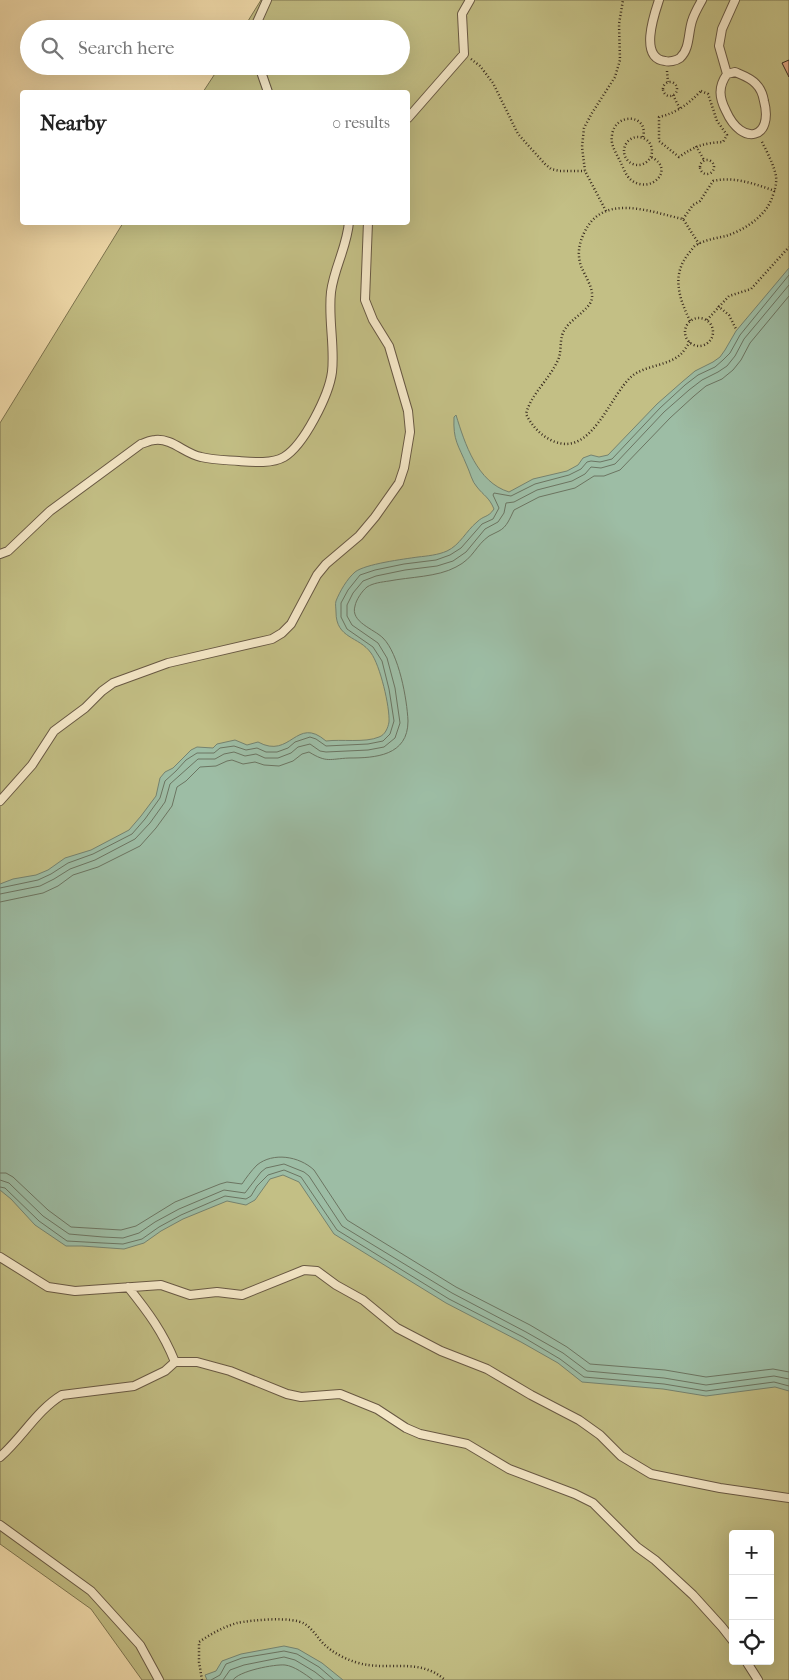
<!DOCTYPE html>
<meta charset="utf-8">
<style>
:root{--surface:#fff;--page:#f6f6f6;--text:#222;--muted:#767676;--line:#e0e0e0}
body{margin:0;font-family:"IM FELL French Canon",serif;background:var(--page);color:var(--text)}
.controls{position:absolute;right:15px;bottom:15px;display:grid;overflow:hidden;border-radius:5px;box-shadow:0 5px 20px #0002}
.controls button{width:45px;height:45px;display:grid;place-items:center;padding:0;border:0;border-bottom:1px solid var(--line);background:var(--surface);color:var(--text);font:25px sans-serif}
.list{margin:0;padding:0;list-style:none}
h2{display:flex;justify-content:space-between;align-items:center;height:65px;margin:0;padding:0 20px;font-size:21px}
h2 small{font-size:16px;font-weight:400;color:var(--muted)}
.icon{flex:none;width:28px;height:28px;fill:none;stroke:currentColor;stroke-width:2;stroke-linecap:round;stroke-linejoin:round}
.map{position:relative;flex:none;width:789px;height:1680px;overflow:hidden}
.search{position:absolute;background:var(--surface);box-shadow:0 5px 20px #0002;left:20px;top:20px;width:390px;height:55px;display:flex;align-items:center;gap:12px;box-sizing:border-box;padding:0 18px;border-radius:28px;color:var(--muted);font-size:19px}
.panel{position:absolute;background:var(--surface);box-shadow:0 5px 20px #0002;left:20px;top:90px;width:390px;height:135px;border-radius:5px}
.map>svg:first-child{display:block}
.green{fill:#c3bf85;stroke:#7e7652;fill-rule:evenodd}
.water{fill:#9dbda5;stroke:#758370}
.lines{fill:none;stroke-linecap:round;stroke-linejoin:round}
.shore{stroke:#6c7562;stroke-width:1}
.building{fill:#dea682;stroke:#3a2d20}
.service-casing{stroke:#685944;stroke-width:10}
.path{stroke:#3a2d20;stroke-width:2.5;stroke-dasharray:1 2.5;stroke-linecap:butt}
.service{stroke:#f7eaca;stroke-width:8}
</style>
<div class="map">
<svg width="789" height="1680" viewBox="0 0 789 1680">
<rect width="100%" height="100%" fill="#f3deae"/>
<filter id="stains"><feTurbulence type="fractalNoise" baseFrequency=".004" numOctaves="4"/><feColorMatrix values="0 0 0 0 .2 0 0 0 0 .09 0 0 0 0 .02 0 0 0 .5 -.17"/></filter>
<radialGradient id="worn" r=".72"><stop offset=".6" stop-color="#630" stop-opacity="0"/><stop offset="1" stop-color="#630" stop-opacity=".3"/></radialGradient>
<!-- green -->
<path class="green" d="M261 0H789V1680H142L91 1609 0 1544V423L123 223 408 222V92H203L220 66H401V29H243ZM733 1534H770V1661H733Z"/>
<!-- water -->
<path class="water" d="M789 268V1391L775 1387 706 1396 663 1389 582 1382 558 1363 521 1342 446 1303 334 1234 299 1182 283 1175 270 1179 255 1200 246 1205 227 1201 183 1219 161 1231 144 1243 124 1249 82 1246H66L35 1225 11 1199 0 1190V884L13 879 36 875 48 870 65 858 91 850 129 830 141 816 156 796 160 778 165 772 173 768 191 750 197 747 213 748 217 744 235 740 247 745 258 742C291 760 296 715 326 741 341 739 365 743 379 737 385 735 388 728 389 722 390 707 380 665 371 653 359 636 336 639 336 612 336 608 335 604 336 601 340 591 347 579 355 572 365 564 404 559 418 557 427 556 438 555 447 551 460 545 466 531 477 522 484 515 488 518 494 509 489 497 484 496 477 487 472 482 470 472 467 466 458 444 453 441 454 417L456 415C465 444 477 482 509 492L533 479 567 471 578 465 583 458 591 455 599 457 608 455 657 404 682 382 695 371 713 362 720 357 725 350 736 331Z
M284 1646 298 1649 322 1663 343 1680H207L205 1675 216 1671 222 1661 241 1654Z"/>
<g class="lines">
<!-- shore -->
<path class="shore" d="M0 888 38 880 51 874 68 863 93 854 132 834 145 819 160 798 165 781 176 771 186 760 197 753H214L220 748 234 746 246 750 257 748 266 752H277L288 748 295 742 310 737 316 739 326 746 368 744 383 741 390 734 394 721 389 689 382 661 373 647 347 629 341 617V603L348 590 360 575 375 570 404 564 436 560 450 555 461 548 482 524 493 519 499 508 493 495 494 493 511 496 535 484 569 475 581 469 587 462 591 461 600 462 612 459 660 408 685 385 698 375 715 367 723 360 730 353 740 335 789 275
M0 894 40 886 54 879 70 869 95 860 135 839 150 823 165 802 170 784 198 759H215L224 754 234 752 245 756 256 754 265 758H278L291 753 298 747 310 744 320 751 326 752 368 750 384 747 395 738 400 723 395 688 387 658 378 643 352 625 347 616V605L353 593 363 581 376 576 405 570 437 566 453 561 466 552 485 529 498 522 504 513 506 503 514 502 537 490 572 481 585 474 591 467 601 468 615 464 664 412 689 390 702 380 718 372 727 366 735 356 744 339 789 285
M0 902 43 893 58 886 73 875 98 867 140 846 156 828 172 806 177 787 186 781 200 767 216 766 227 761 232 760 243 764 255 762 264 765 279 766 293 761 302 754 309 752C327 763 329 759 349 758 375 758 408 756 408 721 407 699 399 654 383 638 374 629 350 622 355 606 356 600 362 591 367 587 373 583 382 582 389 581 409 577 438 577 456 567 474 558 475 546 489 536 492 534 496 533 499 531 507 527 510 518 514 510L539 497 575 488 594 476H604L620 470 670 418 694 396 706 386 722 379 733 370 741 360 750 343 789 296
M0 1173H6L13 1177 48 1210 71 1227 121 1230 136 1226 175 1202 220 1184 227 1182 242 1184C246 1178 251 1171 257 1165 273 1152 299 1156 314 1170L347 1220 456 1287 530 1325 567 1347 590 1364 665 1370 706 1377 773 1369 789 1372
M0 1180 9 1183 43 1216 69 1234 103 1237 123 1238 139 1233 155 1222 179 1209 224 1190 245 1193 261 1172 266 1168 284 1164 304 1172 309 1176 342 1226 452 1293 526 1332 563 1353 587 1371 664 1378 706 1385 774 1376 789 1379
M0 1187 5 1188 39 1221 67 1241 103 1243 123 1244 142 1239 159 1227 181 1215 225 1196 246 1199 251 1196 257 1186 268 1175 284 1170 301 1177 337 1230 449 1299 523 1337 560 1359 584 1377 664 1384 706 1391 774 1382 789 1386
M211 1680 220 1675 226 1664 242 1658 284 1651 297 1654 319 1667 334 1680
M223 1680 230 1670 244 1665 284 1657 295 1660 315 1672 325 1680
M233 1680C238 1671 275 1664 285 1665 294 1666 305 1674 313 1680"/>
</g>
<!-- building -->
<path class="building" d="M789 60V77L782 63Z"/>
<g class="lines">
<!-- service casing -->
<g class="service-casing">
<path id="service" d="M659 0C654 15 639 58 665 61 669 62 676 61 680 58 690 49 688 33 692 21 694 14 698 7 702 0
M254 29 267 0
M259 66 268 92
M735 72C742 75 751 78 756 84 760 88 763 95 764 101 774 139 742 147 726 111 719 97 718 87 727 74Z
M727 74 719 46 722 29 735 0
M408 118 464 54 462 14 470 0
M0 554 8 551 50 511 141 444C145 443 150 440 155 440 172 438 185 454 201 457 213 460 226 460 239 461 252 462 272 464 284 457 304 445 329 395 332 372 335 346 328 319 331 292 334 268 347 247 349 222
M0 801 32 765 54 731 85 708 102 691 113 683 168 663 272 639 282 633 291 624 317 575 326 564 359 536 375 517 399 483 404 468 410 432 408 411 389 346 373 320 365 300 368 222
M0 1257 48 1287 75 1291 161 1285 190 1295 217 1292 242 1295 304 1270 317 1271 336 1285 363 1300 397 1328 441 1351 487 1369 531 1395 579 1420 600 1435 621 1456 651 1474 720 1488 789 1498
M128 1287C148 1312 163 1332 175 1362
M0 1457C22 1438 37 1410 62 1395L134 1386 165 1371 175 1362H197L230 1371 287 1394 301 1397 340 1394 377 1409 406 1428 420 1434 467 1444 509 1469 575 1494 593 1503 637 1547 655 1560 693 1595 722 1627 733 1641
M0 1525 91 1591 140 1645 159 1680
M746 1661 758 1680"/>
</g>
<!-- path -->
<path class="path" d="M471 59 480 66 493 83 518 134 545 164 551 169 560 171H585
M667 71 668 82
M663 89a7 7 0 1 1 14 0a7 7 0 1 1-14 0Z
M701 91 708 94 717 121 727 135 723 142C704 143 695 146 679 157L659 141V117C677 113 688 104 701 91Z
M673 95 680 109
M624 151a14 14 0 1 1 28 0a14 14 0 1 1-28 0Z
M643 137C649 114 615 112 612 135 610 144 616 153 620 161 623 167 626 176 631 180 651 195 676 169 651 157
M696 146 704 160
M700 167a7 7 0 1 1 14 0a7 7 0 1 1-14 0Z
M606 211 585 171 582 147 584 128 592 113 615 77 620 60 619 24 623 0
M683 219 693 205 700 201 713 181C734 176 755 184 775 191
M718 306 729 315 736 329
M685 332a14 14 0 1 1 28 0a14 14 0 1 1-28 0Z
M707 320 729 296 751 289 789 247
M690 321C679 298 671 275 689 253 691 251 693 247 696 245 705 240 716 238 726 236 744 230 765 217 772 198 775 189 778 181 775 172 772 161 766 150 761 140
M690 342C687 346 684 351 681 354 668 366 646 365 632 376 609 396 592 458 553 441 541 436 532 426 526 414 531 394 548 381 557 362 563 352 558 340 565 329 571 320 582 314 589 305 598 293 585 277 581 266 577 254 579 244 584 233 603 192 650 212 683 219L699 244
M202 1680 199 1662V1642C211 1634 223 1627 237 1623 252 1620 292 1616 305 1624 312 1629 316 1635 321 1641 331 1653 352 1663 368 1665 395 1669 421 1659 445 1680"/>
<!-- service -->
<use href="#service" class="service"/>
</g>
<rect width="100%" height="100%" filter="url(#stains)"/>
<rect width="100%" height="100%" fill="url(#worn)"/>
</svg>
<div class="controls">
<button>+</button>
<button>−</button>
<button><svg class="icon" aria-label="locate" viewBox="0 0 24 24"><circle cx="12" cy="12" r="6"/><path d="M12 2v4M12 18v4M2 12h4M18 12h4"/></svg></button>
</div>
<div class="search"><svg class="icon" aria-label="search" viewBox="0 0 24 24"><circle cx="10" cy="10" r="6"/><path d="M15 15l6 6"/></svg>Search here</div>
<section class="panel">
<h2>Nearby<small>0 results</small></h2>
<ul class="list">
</ul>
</section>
</div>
